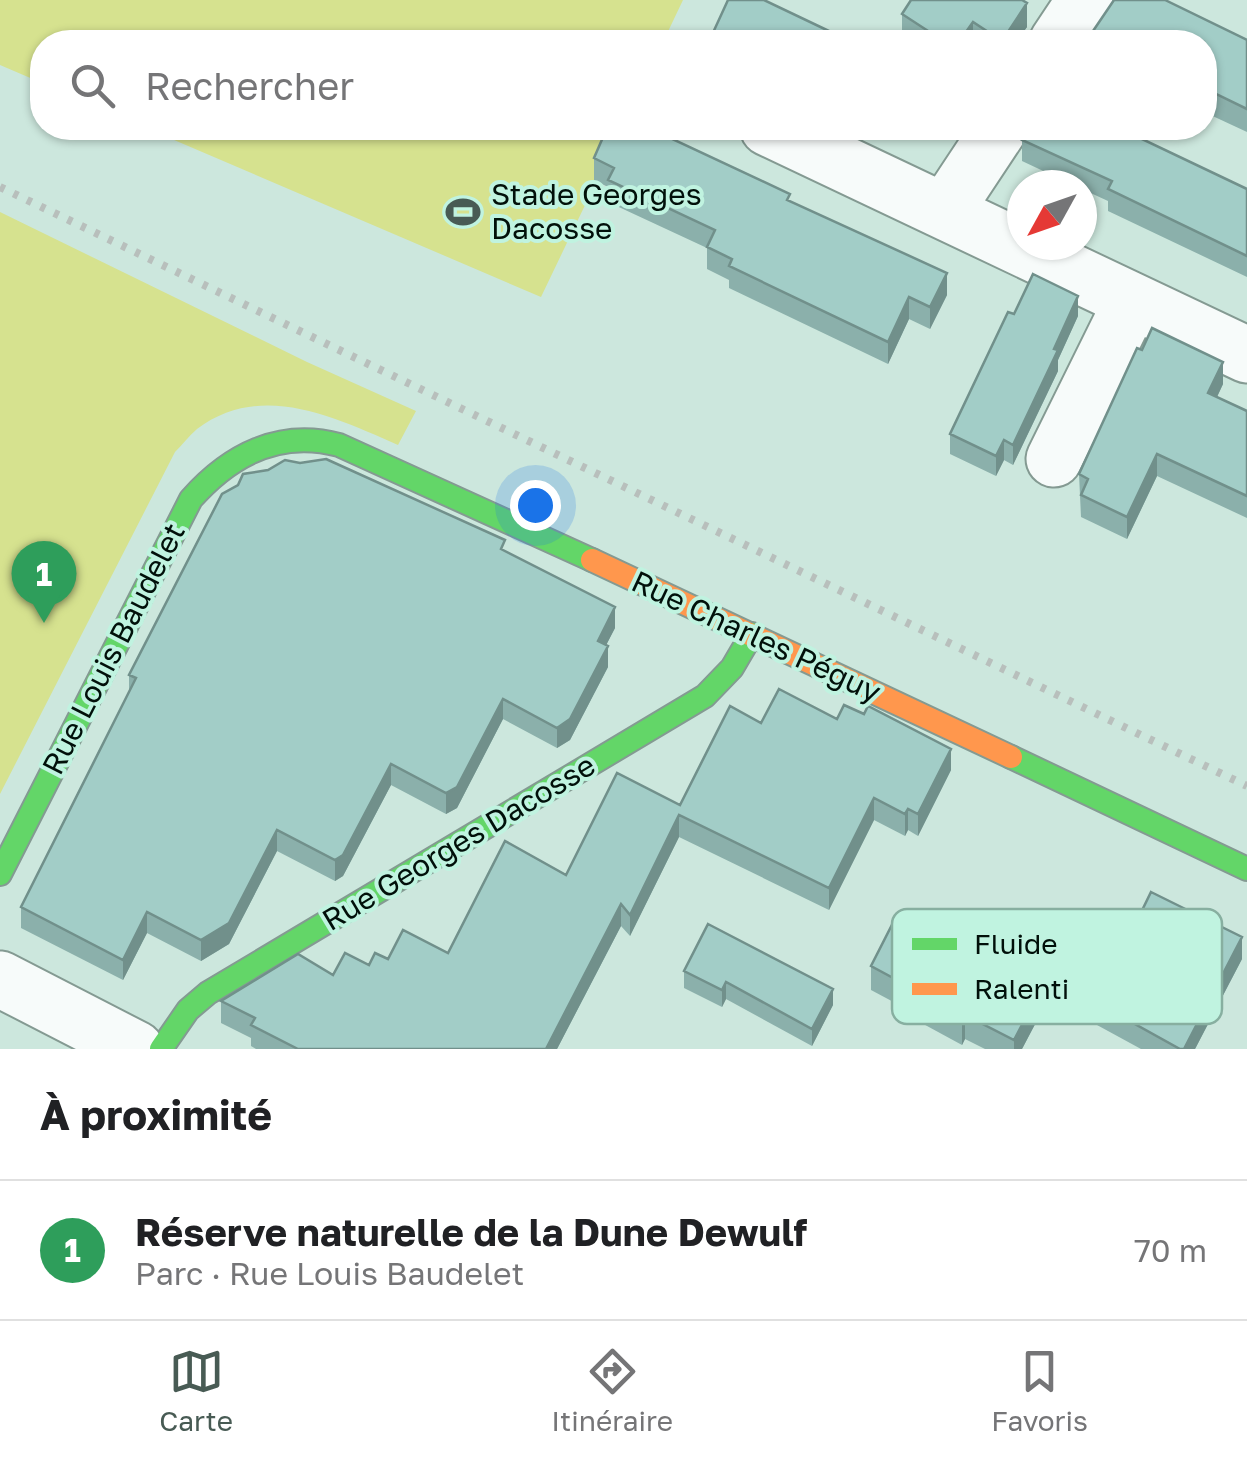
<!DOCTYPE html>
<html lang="fr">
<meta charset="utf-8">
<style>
:root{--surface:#fff;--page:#f6f6f6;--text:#202124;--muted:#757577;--line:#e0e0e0;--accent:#485b54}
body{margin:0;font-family:"Golos Text",sans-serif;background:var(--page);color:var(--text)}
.compass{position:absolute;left:1007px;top:170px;width:90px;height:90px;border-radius:50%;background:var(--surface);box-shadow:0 2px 8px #0004;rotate:230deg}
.you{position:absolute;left:535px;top:505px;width:35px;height:35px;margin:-25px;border:8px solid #fff;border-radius:50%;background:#1a73e8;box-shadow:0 0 0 15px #1a73e833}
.badge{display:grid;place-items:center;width:65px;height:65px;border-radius:50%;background:var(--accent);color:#fff;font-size:32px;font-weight:700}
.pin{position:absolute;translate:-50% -82px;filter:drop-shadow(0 2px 5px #0008)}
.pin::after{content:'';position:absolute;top:52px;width:35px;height:30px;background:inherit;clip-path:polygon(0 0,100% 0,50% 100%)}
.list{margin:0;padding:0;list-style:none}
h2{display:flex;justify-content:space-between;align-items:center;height:130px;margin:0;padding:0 40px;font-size:42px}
h2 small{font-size:32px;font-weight:400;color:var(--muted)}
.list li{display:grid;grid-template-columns:65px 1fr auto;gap:30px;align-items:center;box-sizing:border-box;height:140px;padding:0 40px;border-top:2px solid var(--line)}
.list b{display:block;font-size:38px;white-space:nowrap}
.list p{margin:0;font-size:32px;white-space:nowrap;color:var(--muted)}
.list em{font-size:32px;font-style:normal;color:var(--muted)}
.icon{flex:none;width:55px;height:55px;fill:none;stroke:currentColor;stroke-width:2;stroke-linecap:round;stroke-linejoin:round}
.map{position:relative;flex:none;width:1247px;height:1049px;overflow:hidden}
.search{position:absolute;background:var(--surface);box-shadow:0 2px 8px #0004;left:30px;right:30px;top:30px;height:110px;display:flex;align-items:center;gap:25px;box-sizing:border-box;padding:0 35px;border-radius:40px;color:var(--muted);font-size:38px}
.sheet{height:270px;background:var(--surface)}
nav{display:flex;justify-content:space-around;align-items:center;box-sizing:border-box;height:140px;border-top:2px solid var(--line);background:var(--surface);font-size:28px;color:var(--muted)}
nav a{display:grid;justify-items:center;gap:5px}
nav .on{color:var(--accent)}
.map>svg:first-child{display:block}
.green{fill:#d6e28f}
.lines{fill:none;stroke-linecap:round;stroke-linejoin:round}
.street-casing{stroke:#849a92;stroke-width:59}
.fast-casing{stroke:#849a92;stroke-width:26}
.slow-casing{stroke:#849a92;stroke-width:26}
.street{stroke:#f7fbfa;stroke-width:55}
.fast{stroke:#63d668;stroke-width:22}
.slow{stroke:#ff974d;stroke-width:22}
.rail{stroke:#b8bfbc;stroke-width:8;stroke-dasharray:5 10;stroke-linecap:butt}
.wall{fill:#8bb0ab}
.shaded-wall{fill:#71908b}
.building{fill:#a2cdc7;stroke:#71908b;stroke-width:2.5}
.labels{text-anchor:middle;stroke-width:8;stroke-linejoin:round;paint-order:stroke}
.poi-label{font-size:30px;fill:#01100a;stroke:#c0f3e0;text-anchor:start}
.street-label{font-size:30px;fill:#01100a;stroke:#c0f3e0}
.key{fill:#c0f3e0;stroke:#87afa0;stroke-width:2.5}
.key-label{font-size:28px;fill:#01100a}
</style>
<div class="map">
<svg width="1247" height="1049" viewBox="0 0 1247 1049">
<rect width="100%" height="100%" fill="#cce7dd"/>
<!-- green -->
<path class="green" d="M0 0H683L663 42H42V83L0 65Z
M146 128H622L541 297Z
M0 212 307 362 416 411 398 445C334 417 261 381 197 429 189 436 182 445 175 452L0 794Z"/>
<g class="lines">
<!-- street casing -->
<g class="street-casing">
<path id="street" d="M1057 42 1085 0
M768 128 1247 355
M945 211 1000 128
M1054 459 1132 301
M0 979 136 1049"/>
</g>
<!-- fast casing -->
<g class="fast-casing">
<path id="fast" d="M1011 757 1247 869
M0 874 191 499C230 455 280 429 339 445L592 560
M161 1049 188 1010 208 993 705 696 732 668 752 634"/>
</g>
<!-- slow casing -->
<g class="slow-casing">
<path id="slow" d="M592 560 1011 757"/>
</g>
<!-- street -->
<use href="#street" class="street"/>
<!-- fast -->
<use href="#fast" class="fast"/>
<!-- slow -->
<use href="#slow" class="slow"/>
<!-- rail -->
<path class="rail" d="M0 187 1247 786"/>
</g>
<!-- wall -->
<path class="wall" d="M902 14 1027 27 1016 42H909L902 37Z
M1091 34 1247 40V132L1204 112V42H1091Z
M1022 140 1247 189V277L1108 211V201L1082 189V185H1073L1022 161Z
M594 158 790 202 947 295 930 329 909 319 888 364 729 288V280L707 269V248L608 202V187L594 180Z
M1014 314 1078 316 1058 360V371L1013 465 1004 460 996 476 950 454V434Z
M1142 350 1223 384 1217 397 1247 411V518L1157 476 1127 539 1081 517 1079 474Z
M505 551 615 628 606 645 608 667 570 740 557 748 503 719 457 808 446 814 391 785 343 876 335 881 277 851 229 944 201 961 147 933 123 980 21 928V907L129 692V675Z
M837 719 951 770 918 836 908 830 905 836 874 820 829 910 679 837 630 936 621 926 557 1049H256L251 1046V1038L221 1023V1001L333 975 388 959 448 953 566 875 680 805 761 723Z
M1242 959 1195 1049H1141L1097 1025V1003Z
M871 966 1042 1011 1022 1049H985L965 1039 962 1045 916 1020V1014L871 990Z
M684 971 833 1005 812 1046 726 999 722 1007 684 988Z"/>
<!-- shaded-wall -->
<path class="shaded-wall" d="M1027 3V27L1016 42H1002Z
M973 22V42H959Z
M947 273V295L930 329V307Z
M1078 296V316L1058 360V371L1013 465V445L1054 349Z
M909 297V319L888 364V342Z
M1223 362V384L1208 416V393Z
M1004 440V460L996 476V456Z
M1157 454V476L1127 539V517Z
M615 607V628L598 661V641Z
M608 646V667L570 740 557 748V728Z
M503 699V719L457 808 446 814V793Z
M951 749V770L918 836V814Z
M391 764V785L343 876 335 881V860Z
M874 798V820L829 910V888Z
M908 809V830L905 836V814Z
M679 815V837L630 936V915Z
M277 830V851L229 944 201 961V940Z
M621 904V926L557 1049H546Z
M147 912V933L123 980V960Z
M1242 937V959L1195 1049H1184Z
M726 982V999L722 1007V990Z
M1042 987V1011L1022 1049H1014V1040Z
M833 989V1005L812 1046V1029Z
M965 1015V1039L962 1045V1021Z"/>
<!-- building -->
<path class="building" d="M728 0H764L852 42H723L711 37Z
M911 0H1022L1027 3 1002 41 973 22 959 42H945L902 14Z
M1114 0H1165L1247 40V109L1204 88V42H1109L1091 34Z
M607 128H622L630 132 632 128H649L790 194 787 200 947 273 930 307 909 297 888 342 729 266 732 259 707 247 715 230 608 180 614 168 594 158Z
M1030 128H1119L1247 189V256L1108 189 1112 181 1022 140Z
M1033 274 1078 296 1054 349 1058 350 1013 445 1004 440 996 456 950 434 1008 312 1014 314Z
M1152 328 1223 362 1208 393 1247 411V496L1157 454 1127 517 1081 495 1088 479 1079 474 1137 348 1142 350Z
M326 459 505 540 501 549 615 607 598 641 608 646 570 719 557 728 503 699 457 787 446 793 391 764 343 855 335 860 277 830 229 923 201 940 147 912 123 960 21 907 136 678 129 675 222 494 238 485 243 474 268 470 285 460 300 463Z
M779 689 837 719 844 705 864 714 868 706 951 749 918 814 908 809 905 814 874 798 829 888 679 815 630 915 621 904 546 1049H298L251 1025 255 1018 221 1001 298 954 333 975 345 953 369 965 375 953 388 959 403 930 448 953 505 841 566 875 617 773 680 805 730 706 761 723Z
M1151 892 1242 937 1184 1049H1180L1097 1003Z
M898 913 1042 987 1014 1040 965 1015 962 1021 916 997 919 992 871 966Z
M708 924 833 989 812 1029 726 982 722 990 684 971Z"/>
<!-- icons -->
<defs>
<g id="stadium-bare" transform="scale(2.7)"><path d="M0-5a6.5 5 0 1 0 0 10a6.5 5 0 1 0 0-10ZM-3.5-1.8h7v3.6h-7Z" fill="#485b54" stroke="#c0f3e0" stroke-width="2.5" paint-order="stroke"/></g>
</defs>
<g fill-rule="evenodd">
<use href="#stadium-bare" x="463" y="212"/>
</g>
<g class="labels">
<!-- poi labels -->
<g class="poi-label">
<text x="491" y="205">Stade Georges<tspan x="491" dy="34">Dacosse</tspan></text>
</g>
<!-- street labels -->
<g class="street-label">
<text transform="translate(756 637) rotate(25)" y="10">Rue Charles Péguy</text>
<text transform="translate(114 649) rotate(-63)" y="10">Rue Louis Baudelet</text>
<text transform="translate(459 843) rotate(-31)" y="10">Rue Georges Dacosse</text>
</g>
</g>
<!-- legend -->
<rect x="892" y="909" width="330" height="115" rx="15" class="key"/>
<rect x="912" y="938" width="45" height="12" fill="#63d668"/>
<rect x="912" y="983" width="45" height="12" fill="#ff974d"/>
<g class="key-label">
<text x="974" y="954">Fluide</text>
<text x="974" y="999">Ralenti</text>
</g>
</svg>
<svg class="compass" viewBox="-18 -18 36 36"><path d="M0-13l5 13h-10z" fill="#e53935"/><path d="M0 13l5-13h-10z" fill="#757577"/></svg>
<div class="you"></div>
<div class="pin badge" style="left:44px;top:623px;background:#2e9e5b">1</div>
<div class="search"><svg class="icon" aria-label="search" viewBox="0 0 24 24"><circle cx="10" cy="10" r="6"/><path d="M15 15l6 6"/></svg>Rechercher</div>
</div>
<section class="sheet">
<h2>À proximité<small></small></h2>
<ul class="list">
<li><span class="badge" style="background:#2e9e5b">1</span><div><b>Réserve naturelle de la Dune Dewulf</b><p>Parc · Rue Louis Baudelet</p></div><em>70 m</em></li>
</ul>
</section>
<nav>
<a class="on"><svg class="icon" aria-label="map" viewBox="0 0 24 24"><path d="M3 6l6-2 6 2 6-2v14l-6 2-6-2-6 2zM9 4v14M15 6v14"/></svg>Carte</a>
<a><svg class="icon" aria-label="directions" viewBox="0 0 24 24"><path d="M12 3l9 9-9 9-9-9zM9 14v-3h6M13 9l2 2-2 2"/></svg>Itinéraire</a>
<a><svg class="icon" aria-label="saved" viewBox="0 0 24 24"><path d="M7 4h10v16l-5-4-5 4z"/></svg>Favoris</a>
</nav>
